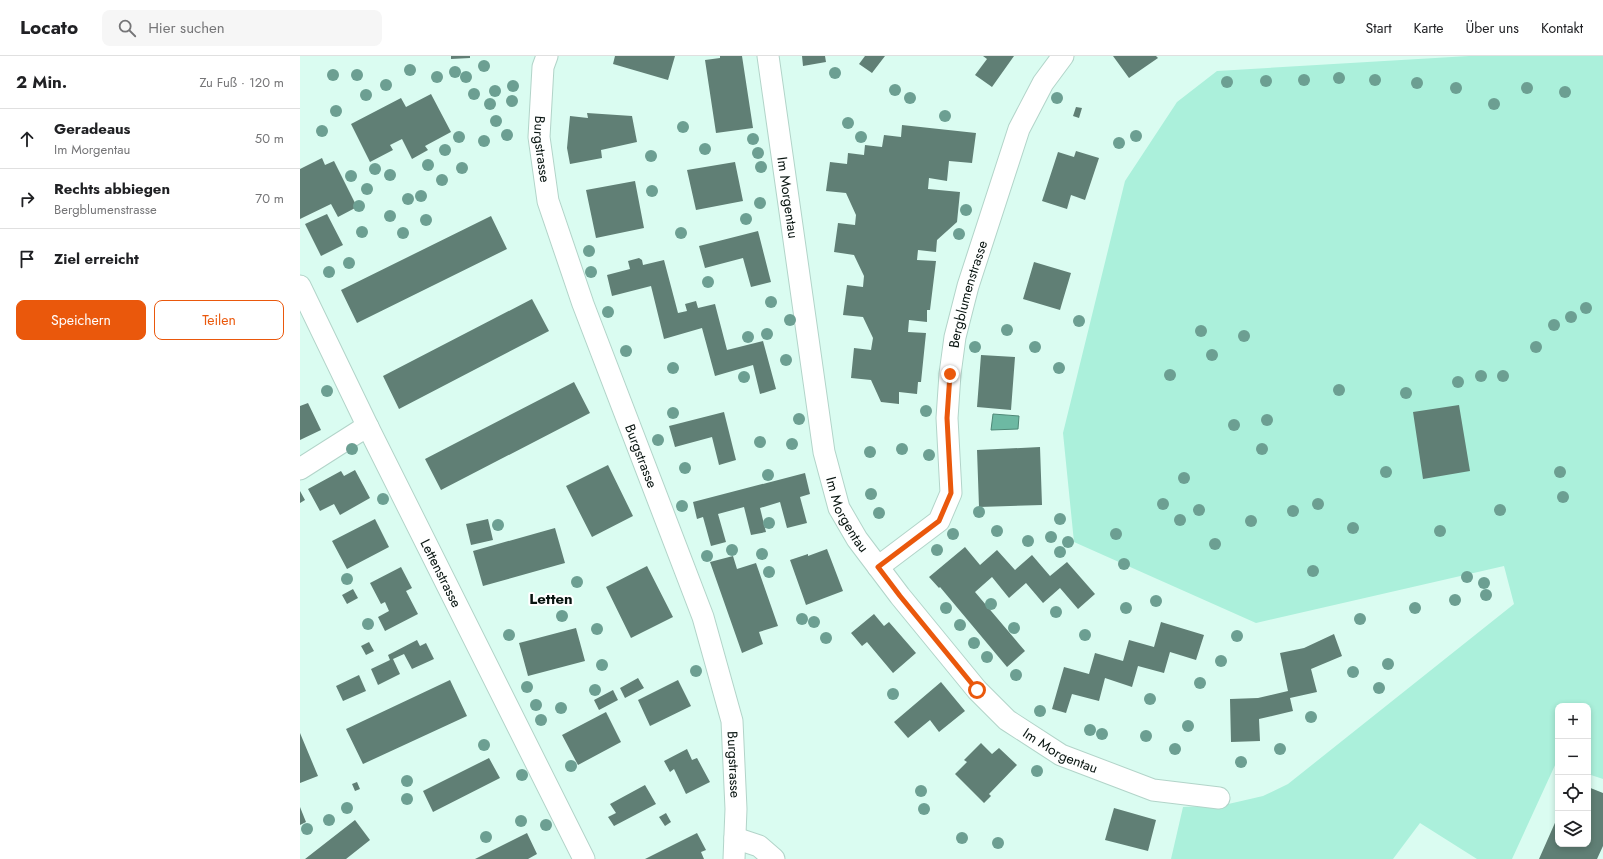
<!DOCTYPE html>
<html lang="de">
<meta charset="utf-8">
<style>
:root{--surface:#fff;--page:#f6f6f6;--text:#202124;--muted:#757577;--line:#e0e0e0;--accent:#ea580c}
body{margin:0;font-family:Jost,sans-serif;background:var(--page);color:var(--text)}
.controls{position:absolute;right:12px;bottom:12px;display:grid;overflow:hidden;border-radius:8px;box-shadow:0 2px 6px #0003}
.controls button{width:36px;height:36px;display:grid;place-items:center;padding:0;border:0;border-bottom:1px solid var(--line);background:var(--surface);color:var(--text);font:20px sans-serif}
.stop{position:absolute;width:12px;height:12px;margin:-9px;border:3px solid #ea580c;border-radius:50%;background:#fff}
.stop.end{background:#ea580c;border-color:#fff;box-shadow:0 1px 4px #0008}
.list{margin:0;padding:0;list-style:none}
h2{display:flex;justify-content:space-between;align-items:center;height:52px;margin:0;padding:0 16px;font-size:17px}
h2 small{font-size:13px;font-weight:400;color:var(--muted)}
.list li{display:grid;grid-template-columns:26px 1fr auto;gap:12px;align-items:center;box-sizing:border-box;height:60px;padding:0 16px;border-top:1px solid var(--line)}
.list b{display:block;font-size:15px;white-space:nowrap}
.list p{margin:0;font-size:13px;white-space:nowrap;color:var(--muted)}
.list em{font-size:13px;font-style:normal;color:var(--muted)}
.actions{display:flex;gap:8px;padding:12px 16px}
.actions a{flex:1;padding:9px 0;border:1px solid var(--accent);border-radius:8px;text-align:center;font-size:14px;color:var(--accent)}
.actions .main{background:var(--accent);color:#fff}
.icon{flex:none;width:22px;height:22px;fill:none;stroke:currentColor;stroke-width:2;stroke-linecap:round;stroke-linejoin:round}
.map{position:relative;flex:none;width:1303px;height:803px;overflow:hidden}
header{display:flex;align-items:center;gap:24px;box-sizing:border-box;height:56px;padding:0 20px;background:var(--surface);border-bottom:1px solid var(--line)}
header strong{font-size:19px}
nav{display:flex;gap:22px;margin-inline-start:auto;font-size:14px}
.search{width:280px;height:36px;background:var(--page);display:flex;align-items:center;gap:10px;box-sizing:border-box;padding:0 14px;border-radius:8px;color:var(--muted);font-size:15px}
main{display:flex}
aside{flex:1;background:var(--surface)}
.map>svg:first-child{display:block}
.green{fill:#abf0db}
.water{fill:#6db9a3;stroke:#4f8877}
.building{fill:#607f75}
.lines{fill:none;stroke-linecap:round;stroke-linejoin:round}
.minor-casing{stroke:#b2d4c9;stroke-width:23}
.minor{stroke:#fff;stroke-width:21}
.tree{fill:#6c9f92}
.route{stroke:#ea580c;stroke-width:5}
.labels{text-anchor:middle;stroke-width:4;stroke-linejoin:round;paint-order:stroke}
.street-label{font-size:14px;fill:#081410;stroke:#fff}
.neighbourhood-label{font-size:15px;font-weight:bold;fill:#081410;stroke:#fff}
</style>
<header>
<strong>Locato</strong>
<div class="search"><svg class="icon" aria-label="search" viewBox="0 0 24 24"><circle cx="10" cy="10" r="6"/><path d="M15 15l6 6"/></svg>Hier suchen</div>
<nav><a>Start</a><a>Karte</a><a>Über uns</a><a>Kontakt</a></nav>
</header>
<main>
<aside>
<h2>2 Min.<small>Zu Fuß · 120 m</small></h2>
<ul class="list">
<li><svg class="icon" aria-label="ahead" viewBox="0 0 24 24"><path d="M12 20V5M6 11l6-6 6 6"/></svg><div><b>Geradeaus</b><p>Im Morgentau</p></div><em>50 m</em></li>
<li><svg class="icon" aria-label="right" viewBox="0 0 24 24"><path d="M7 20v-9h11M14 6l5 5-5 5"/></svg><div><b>Rechts abbiegen</b><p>Bergblumenstrasse</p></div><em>70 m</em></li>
<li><svg class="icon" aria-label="arrive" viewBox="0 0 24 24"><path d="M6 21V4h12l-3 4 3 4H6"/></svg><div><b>Ziel erreicht</b></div></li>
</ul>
<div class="actions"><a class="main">Speichern</a><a>Teilen</a></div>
</aside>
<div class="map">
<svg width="1303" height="803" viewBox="0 0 1303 803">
<rect width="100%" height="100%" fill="#dafcf1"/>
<!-- green -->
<path class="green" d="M1169 0H1303V723L1288 718V650H1258V707H1256L1212 803H1177L1120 767 1093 803H871L883 751 924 749 963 740 988 728 1214 548 1204 510 956 567 774 486 763 377 825 125 877 46 917 15Z"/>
<!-- water -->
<path class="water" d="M693 358 719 360 718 373 691 374Z"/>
<!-- building -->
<path class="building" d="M151 0H170V2L151 3Z
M315 0H375L368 24 313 8Z
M420 0H442L453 72 416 77 405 4 420 2Z
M502 0H525L526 6 503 10Z
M565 0H585L572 17 559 8Z
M683 0H714L692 31 675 19 687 3Z
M813 0H856L858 2 829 22Z
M131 38 151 76 125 90 128 94 112 103 102 83 90 89 93 94 70 106 51 68 101 42 106 51Z
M776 51 782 52 779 62 773 60Z
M287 57 332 60 337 86 301 94 302 102 270 108 267 92 270 60 288 62Z
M602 69 676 77 672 107 649 105 647 125 629 122 628 133 660 136 657 166 637 184 636 196 618 194 617 204 636 205 630 254H627V266L609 264 608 276 626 277 621 326H618L617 338 599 336V348L581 346 571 324 551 322 554 292 571 294 573 282 563 261 543 259 547 229 563 231 564 220 554 199 534 196 538 167 555 169 556 159 546 137 526 135 530 106 547 108 548 97 564 99 565 89 582 91 584 79 601 81Z
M776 95 799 102 785 144 771 139 767 153 742 145 758 96 774 101Z
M22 102 25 109 34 105 57 151 38 161 31 148 0 163V113Z
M435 106 443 145 396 154 387 114Z
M335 125 344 172 296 182 286 134Z
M27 158 43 189 21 200 5 168Z
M191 160 207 193 57 267 41 234Z
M458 175 471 226 451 231 443 202 405 212 399 190Z
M339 202 342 204 343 209 364 204 378 257 387 255 385 248 396 245 398 252 415 248 427 294 463 285 476 333 460 338 453 309 415 320 402 272 364 283 351 230 312 240 307 219 330 213 328 205Z
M734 206 771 217 760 254 723 243Z
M232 243 249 275 99 353 83 320Z
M681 299 715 301 711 354 677 351Z
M274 326 290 357 141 434 125 403Z
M8 347 21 374 0 384V350Z
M1159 349 1170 415 1123 423 1113 356Z
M424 356 436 404 419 409 412 381 375 391 369 370Z
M740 391 742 449 679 451 677 394Z
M308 409 333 460 292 481 266 430Z
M55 414 70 442 40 459 34 448 20 455 8 433 41 415 44 420Z
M505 417 510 438 500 441 507 467 487 472 480 446 460 452 466 476 451 479 444 451 418 458 426 486 411 490 403 461 397 463 393 446Z
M0 435 5 444 0 447Z
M75 463 89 491 47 513 32 485Z
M188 463 193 484 171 489 166 468Z
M255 472 265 507 183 530 173 495Z
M665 491 680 509 697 494 715 514 732 499 750 520 767 506 795 538 778 553 760 532 743 547 726 527 709 542 692 521 675 536 725 595 707 611 640 531 639 532 629 521Z
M527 493 543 535 506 549 490 504 508 498V500Z
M433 500 437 513 456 507 478 570 459 576 463 588 442 597 410 506Z
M347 510 373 561 331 582 306 531Z
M101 511 112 532 106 535 118 558 85 575 78 561 89 555 85 546 81 548 70 527Z
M53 533 58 542 47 548 42 539Z
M574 558 584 570 589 566 616 597 593 617 567 586 562 590 551 577Z
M861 566 904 579 896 604 870 596 864 617 838 610 832 631 805 622 799 645 772 638 766 657 752 653 764 611 789 618 795 597 823 605 829 584 854 591Z
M276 572 285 605 228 620 219 587Z
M1034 578 1042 600 1011 613 1017 636 990 642 993 655 959 663 960 685 931 686 930 643 958 642 988 635 980 597 1004 592Z
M117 584 120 590 126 587 134 603 112 613 104 598 93 603 100 618 78 629 71 613 90 604 88 599Z
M69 586 74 595 66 599 61 590Z
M59 619 66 635 43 645 36 630Z
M338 622 344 632 325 642 320 632Z
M150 624 167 660 63 708 46 673Z
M378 624 391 650 350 670 338 644Z
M641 626 665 655 639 676 630 664 608 682 594 666Z
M313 634 318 644 299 654 294 644Z
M306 656 321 686 278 709 262 679Z
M0 677 18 720 0 727Z
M681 687 692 698 699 692 717 709 689 738 691 740 684 747 655 718 667 706 664 704Z
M387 693 392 704 397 702 410 726 386 738 374 713 370 716 364 705Z
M189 702 200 722 133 756 123 735Z
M57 726 60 733 55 735 52 728Z
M345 729 356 748 314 770 308 761 316 757 310 748Z
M1288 731 1303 737V790L1297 803H1239L1258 760V788H1288Z
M0 751 6 766 0 769Z
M814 752 856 764 848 795 805 784Z
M366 757 371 766 365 770 359 761Z
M55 764 70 784 46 803H5Z
M227 777 237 798 228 803H175Z
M397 777 406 794 401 796 404 803H345Z"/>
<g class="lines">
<!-- minor casing -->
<g class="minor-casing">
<g id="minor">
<path id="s1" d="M247 0 243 11 239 81 248 145 283 248 403 561 432 665 436 753 434 803"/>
<path id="s2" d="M468 0 524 396 539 452 557 483 600 540 677 634 707 664 761 699 853 734 919 742"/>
<path id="s3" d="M0 230 68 371 284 803"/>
<path d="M0 413 58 376 68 371"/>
<path id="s4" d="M578 511 639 465 651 437 647 362 650 318 655 281 668 230 719 73 743 27 763 0"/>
<path d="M435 782 459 790 474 803"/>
</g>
</g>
<!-- minor -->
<use href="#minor" class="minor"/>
</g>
<!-- trees -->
<g class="tree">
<circle cx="184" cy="10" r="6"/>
<circle cx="110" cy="14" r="6"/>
<circle cx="155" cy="16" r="6"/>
<circle cx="535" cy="17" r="6"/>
<circle cx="33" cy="19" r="6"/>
<circle cx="57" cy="19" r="6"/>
<circle cx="137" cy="21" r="6"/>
<circle cx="166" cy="21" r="6"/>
<circle cx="1039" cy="22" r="6"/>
<circle cx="1004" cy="24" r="6"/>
<circle cx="1075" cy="24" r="6"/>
<circle cx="966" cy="25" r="6"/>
<circle cx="927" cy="26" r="6"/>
<circle cx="1117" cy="27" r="6"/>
<circle cx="86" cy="29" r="6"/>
<circle cx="213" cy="30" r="6"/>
<circle cx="1156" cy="32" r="6"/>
<circle cx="1227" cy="32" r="6"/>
<circle cx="595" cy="34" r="6"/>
<circle cx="195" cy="35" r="6"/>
<circle cx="1265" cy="36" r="6"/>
<circle cx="174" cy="38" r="6"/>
<circle cx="66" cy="39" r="6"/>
<circle cx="610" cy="42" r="6"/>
<circle cx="757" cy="42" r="6"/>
<circle cx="212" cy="45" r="6"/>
<circle cx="190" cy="48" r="6"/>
<circle cx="1194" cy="48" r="6"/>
<circle cx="36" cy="55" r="6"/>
<circle cx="645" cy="60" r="6"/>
<circle cx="196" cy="65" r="6"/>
<circle cx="548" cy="67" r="6"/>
<circle cx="383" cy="71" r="6"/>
<circle cx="22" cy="75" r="6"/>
<circle cx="207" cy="79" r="6"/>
<circle cx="836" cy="80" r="6"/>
<circle cx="159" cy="81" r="6"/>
<circle cx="561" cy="81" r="6"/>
<circle cx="453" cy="83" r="6"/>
<circle cx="184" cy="85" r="6"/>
<circle cx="819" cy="87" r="6"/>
<circle cx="405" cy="93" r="6"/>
<circle cx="145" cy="94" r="6"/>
<circle cx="458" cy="97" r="6"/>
<circle cx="351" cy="100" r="6"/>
<circle cx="128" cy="109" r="6"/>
<circle cx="461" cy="111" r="6"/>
<circle cx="162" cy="112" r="6"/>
<circle cx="75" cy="113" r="6"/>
<circle cx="90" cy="119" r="6"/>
<circle cx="51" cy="120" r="6"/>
<circle cx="142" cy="124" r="6"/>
<circle cx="67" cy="133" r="6"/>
<circle cx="352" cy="135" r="6"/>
<circle cx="121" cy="140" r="6"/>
<circle cx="108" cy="143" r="6"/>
<circle cx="460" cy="147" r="6"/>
<circle cx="59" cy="150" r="6"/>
<circle cx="666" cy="154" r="6"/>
<circle cx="90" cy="160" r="6"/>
<circle cx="446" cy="163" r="6"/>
<circle cx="126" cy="164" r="6"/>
<circle cx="62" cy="176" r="6"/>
<circle cx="103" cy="177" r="6"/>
<circle cx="381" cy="177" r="6"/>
<circle cx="659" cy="178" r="6"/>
<circle cx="289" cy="195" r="6"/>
<circle cx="49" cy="207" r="6"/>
<circle cx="29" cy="216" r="6"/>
<circle cx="291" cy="216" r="6"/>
<circle cx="408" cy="226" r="6"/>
<circle cx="471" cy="246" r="6"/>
<circle cx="1286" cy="252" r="6"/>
<circle cx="308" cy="256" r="6"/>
<circle cx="1271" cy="261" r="6"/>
<circle cx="490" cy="264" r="6"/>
<circle cx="779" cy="265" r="6"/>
<circle cx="1254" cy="269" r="6"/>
<circle cx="707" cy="274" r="6"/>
<circle cx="901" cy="275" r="6"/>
<circle cx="467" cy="278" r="6"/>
<circle cx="944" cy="280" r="6"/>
<circle cx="448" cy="281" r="6"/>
<circle cx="675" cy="291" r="6"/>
<circle cx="735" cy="291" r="6"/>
<circle cx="1236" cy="291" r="6"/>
<circle cx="326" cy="295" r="6"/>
<circle cx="912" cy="299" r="6"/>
<circle cx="486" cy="304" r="6"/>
<circle cx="373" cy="312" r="6"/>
<circle cx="759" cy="312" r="6"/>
<circle cx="870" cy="319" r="6"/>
<circle cx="1181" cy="320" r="6"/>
<circle cx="1203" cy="320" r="6"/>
<circle cx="444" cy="321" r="6"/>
<circle cx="1158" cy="326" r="6"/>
<circle cx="1039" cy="334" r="6"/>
<circle cx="27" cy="335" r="6"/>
<circle cx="1106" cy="337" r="6"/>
<circle cx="626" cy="355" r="6"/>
<circle cx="373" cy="357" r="6"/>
<circle cx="499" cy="363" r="6"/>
<circle cx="967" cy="364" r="6"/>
<circle cx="934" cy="369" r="6"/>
<circle cx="358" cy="384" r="6"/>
<circle cx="460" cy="386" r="6"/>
<circle cx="492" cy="388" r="6"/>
<circle cx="52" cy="393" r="6"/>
<circle cx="602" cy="393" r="6"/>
<circle cx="962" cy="393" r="6"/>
<circle cx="570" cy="396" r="6"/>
<circle cx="629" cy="399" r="6"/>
<circle cx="385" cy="412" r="6"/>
<circle cx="1086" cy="416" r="6"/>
<circle cx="1260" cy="416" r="6"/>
<circle cx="468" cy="419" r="6"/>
<circle cx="884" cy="422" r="6"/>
<circle cx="571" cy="438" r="6"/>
<circle cx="1263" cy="441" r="6"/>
<circle cx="83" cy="443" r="6"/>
<circle cx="863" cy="448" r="6"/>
<circle cx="1018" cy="448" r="6"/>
<circle cx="382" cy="450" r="6"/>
<circle cx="899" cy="454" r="6"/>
<circle cx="1200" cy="454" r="6"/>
<circle cx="993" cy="455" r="6"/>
<circle cx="679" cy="456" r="6"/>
<circle cx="579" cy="457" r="6"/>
<circle cx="760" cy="463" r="6"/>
<circle cx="880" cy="464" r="6"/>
<circle cx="951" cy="465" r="6"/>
<circle cx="469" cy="467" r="6"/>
<circle cx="198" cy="469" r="6"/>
<circle cx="1053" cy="472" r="6"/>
<circle cx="697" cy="475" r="6"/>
<circle cx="1140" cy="475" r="6"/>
<circle cx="653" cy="478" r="6"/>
<circle cx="816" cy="478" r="6"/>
<circle cx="751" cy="481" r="6"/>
<circle cx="728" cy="485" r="6"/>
<circle cx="768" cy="486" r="6"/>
<circle cx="915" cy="488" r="6"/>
<circle cx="432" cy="494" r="6"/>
<circle cx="637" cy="494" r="6"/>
<circle cx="760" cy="496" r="6"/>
<circle cx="462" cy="498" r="6"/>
<circle cx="407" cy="500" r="6"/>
<circle cx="824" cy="508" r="6"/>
<circle cx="1013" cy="515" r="6"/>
<circle cx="469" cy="516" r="6"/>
<circle cx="1167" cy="521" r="6"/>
<circle cx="47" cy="523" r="6"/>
<circle cx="277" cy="526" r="6"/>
<circle cx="1184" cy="527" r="6"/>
<circle cx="1186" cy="539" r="6"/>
<circle cx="1155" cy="544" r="6"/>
<circle cx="856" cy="545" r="6"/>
<circle cx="691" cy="548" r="6"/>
<circle cx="646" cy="552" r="6"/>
<circle cx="826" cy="552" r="6"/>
<circle cx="1115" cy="552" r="6"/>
<circle cx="756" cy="556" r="6"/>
<circle cx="262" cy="560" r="6"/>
<circle cx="502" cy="563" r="6"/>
<circle cx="1060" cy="563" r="6"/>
<circle cx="514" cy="566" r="6"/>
<circle cx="68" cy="568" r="6"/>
<circle cx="660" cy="569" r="6"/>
<circle cx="714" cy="572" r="6"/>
<circle cx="297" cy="573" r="6"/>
<circle cx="209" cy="579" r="6"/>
<circle cx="785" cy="579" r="6"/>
<circle cx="937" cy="580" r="6"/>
<circle cx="526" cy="582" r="6"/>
<circle cx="674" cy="587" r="6"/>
<circle cx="687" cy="601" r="6"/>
<circle cx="921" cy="605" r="6"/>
<circle cx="1088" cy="608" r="6"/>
<circle cx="302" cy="609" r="6"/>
<circle cx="396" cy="615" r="6"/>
<circle cx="1053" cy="616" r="6"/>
<circle cx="716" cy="619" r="6"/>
<circle cx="900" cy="627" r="6"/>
<circle cx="227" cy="631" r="6"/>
<circle cx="1079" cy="632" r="6"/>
<circle cx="295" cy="634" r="6"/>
<circle cx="593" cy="638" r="6"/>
<circle cx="850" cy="643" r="6"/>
<circle cx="236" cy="649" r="6"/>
<circle cx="261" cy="652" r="6"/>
<circle cx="740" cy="655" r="6"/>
<circle cx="1011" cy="661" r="6"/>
<circle cx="241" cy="664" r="6"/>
<circle cx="888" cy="670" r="6"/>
<circle cx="790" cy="674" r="6"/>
<circle cx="802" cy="678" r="6"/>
<circle cx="846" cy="680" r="6"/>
<circle cx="184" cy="689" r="6"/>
<circle cx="875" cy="693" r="6"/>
<circle cx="980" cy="693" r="6"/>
<circle cx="941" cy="706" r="6"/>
<circle cx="271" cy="710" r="6"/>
<circle cx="737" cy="715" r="6"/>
<circle cx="222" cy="719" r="6"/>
<circle cx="107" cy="725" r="6"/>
<circle cx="621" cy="735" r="6"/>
<circle cx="107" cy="743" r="6"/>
<circle cx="47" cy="752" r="6"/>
<circle cx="624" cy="753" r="6"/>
<circle cx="29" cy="764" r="6"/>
<circle cx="221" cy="765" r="6"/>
<circle cx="246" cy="769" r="6"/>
<circle cx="7" cy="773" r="6"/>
<circle cx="186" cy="781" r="6"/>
<circle cx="662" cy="782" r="6"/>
<circle cx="698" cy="787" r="6"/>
</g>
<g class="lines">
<!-- route -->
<path class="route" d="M650 318 647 362 651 437 639 465 578 511 600 540 677 634"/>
</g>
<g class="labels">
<!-- street labels -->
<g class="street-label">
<text dy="5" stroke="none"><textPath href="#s1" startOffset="94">Burgstrasse</textPath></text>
<text dy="5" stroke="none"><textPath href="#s2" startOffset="143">Im Morgentau</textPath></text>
<text dy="5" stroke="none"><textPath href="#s4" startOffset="308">Bergblumenstrasse</textPath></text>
<text dy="5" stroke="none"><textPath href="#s1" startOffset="418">Burgstrasse</textPath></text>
<text dy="5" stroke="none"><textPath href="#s2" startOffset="467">Im Morgentau</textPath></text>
<text dy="5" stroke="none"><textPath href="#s3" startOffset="320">Lettenstrasse</textPath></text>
<text dy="5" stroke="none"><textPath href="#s2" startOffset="791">Im Morgentau</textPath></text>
<text dy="5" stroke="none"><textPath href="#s1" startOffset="742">Burgstrasse</textPath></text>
</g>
<!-- neighbourhood labels -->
<g class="neighbourhood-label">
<text x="251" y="548">Letten</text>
</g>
</g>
</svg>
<div class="controls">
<button>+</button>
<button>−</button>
<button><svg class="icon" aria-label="locate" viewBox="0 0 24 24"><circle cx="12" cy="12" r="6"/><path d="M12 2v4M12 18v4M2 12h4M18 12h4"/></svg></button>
<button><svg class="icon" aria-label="layers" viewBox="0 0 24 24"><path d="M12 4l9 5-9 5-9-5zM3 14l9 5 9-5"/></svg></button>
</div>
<div class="stop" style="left:677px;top:634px"></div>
<div class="stop end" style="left:650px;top:318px"></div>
</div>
</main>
